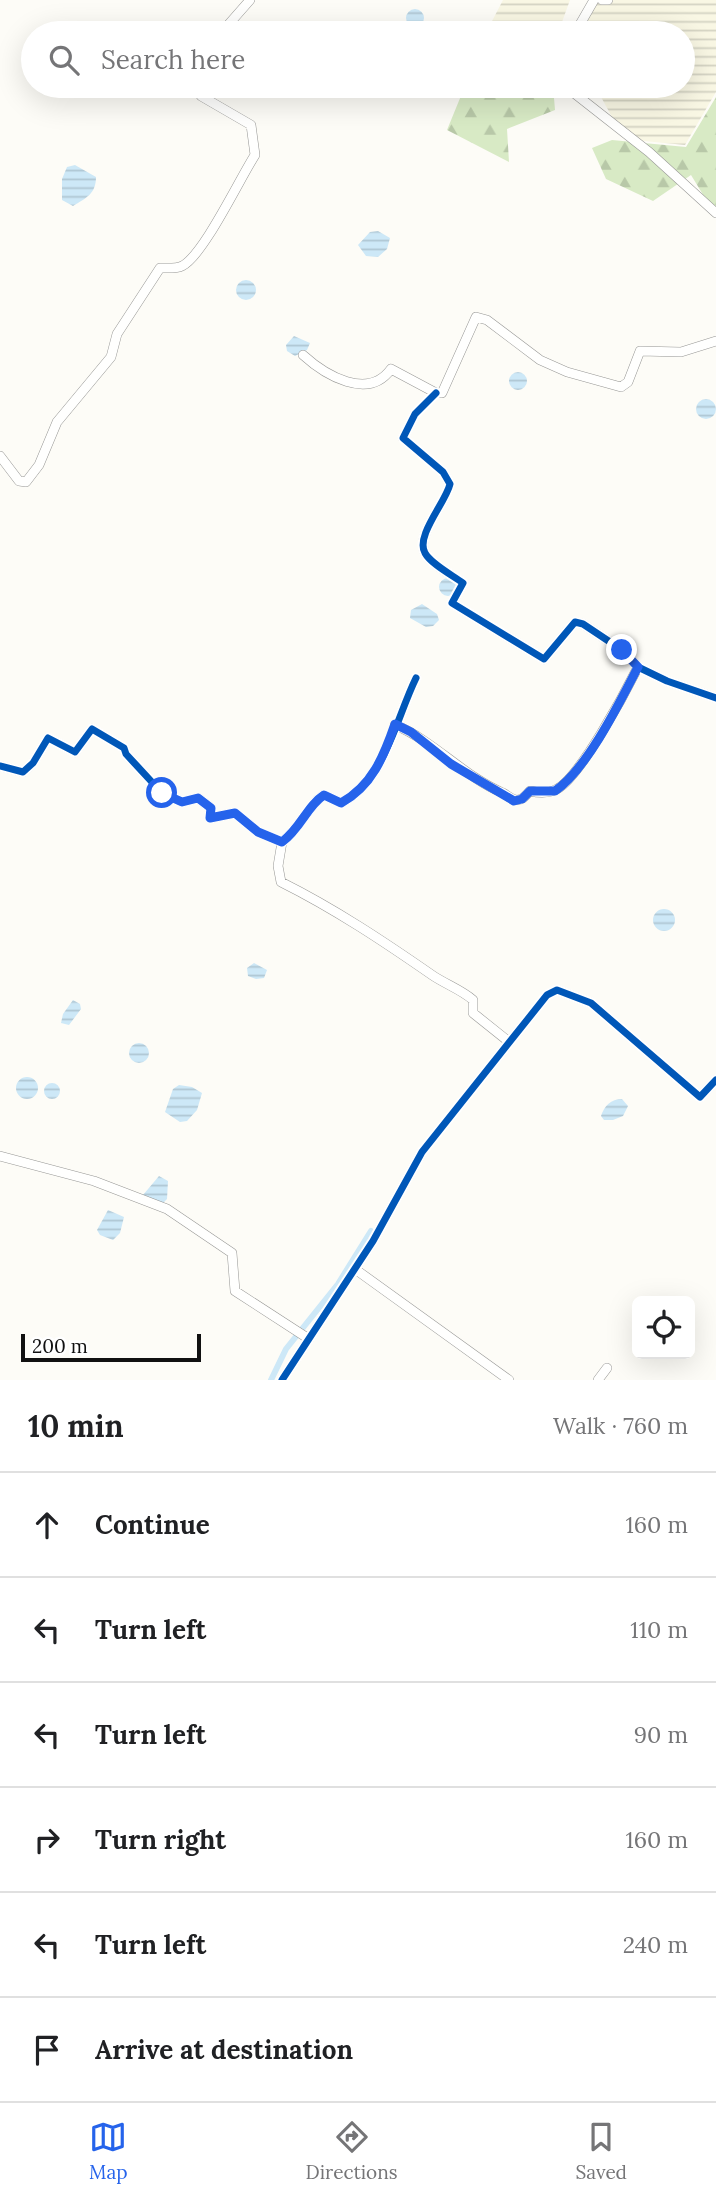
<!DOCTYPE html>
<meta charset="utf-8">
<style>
:root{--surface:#fff;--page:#f2f2f2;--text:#202124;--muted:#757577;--line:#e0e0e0;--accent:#2563eb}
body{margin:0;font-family:Lora,serif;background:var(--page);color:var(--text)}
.controls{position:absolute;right:21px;bottom:21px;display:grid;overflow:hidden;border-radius:10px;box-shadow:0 7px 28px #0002}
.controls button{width:63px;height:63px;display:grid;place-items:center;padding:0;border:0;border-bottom:2px solid var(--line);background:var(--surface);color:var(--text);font:35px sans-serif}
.scale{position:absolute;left:21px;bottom:18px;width:180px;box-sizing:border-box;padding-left:7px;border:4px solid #111;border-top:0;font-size:19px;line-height:24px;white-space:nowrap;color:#111;-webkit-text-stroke:5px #fff;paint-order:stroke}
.stop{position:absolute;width:21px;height:21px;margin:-16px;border:5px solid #2563eb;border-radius:50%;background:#fff}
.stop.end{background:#2563eb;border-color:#fff;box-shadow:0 2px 7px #0008}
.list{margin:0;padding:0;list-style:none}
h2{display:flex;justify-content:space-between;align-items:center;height:91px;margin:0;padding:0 28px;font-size:30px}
h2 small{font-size:23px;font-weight:400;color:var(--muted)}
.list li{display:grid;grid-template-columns:46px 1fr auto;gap:21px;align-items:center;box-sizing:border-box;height:105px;padding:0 28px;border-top:2px solid var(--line)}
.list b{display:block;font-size:26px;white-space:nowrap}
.list em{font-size:23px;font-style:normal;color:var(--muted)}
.icon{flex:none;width:38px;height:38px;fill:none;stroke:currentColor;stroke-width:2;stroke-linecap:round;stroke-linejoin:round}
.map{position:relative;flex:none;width:716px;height:1380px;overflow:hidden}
.search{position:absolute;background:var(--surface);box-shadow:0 7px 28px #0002;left:21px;right:21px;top:21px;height:77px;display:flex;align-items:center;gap:18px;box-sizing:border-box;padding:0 24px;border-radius:38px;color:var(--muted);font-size:26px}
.sheet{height:721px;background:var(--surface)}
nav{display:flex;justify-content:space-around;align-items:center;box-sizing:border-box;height:98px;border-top:2px solid var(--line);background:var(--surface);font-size:19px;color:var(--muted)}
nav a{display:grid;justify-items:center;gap:4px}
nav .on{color:var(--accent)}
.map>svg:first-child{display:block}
.farmland{fill:url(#farmland-rules)}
.forest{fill:url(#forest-firs)}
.water{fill:url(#water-rules)}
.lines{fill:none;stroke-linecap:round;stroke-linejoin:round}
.canal{stroke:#cde8f7;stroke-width:6}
.minor-casing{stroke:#979795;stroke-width:10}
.minor{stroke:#fffffe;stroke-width:9}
.cycleway-casing{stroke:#fff;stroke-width:11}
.cycleway{stroke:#0057b8;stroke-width:7}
.route{stroke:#2563eb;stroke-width:9}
</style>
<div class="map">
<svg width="716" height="1380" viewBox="0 0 716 1380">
<defs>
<pattern id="farmland-rules" width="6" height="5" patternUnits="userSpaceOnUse" patternTransform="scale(1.75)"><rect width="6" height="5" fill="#f9f7e4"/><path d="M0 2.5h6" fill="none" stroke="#d4d3c3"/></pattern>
<pattern id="forest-firs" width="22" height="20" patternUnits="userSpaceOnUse" patternTransform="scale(1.75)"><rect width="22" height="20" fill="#d8eac5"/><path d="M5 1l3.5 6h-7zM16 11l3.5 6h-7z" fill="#b8c8a8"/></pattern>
<pattern id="water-rules" width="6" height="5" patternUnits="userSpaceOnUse" patternTransform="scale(1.75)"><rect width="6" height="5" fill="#cde8f7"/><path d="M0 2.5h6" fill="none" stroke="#afc6d3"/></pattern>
</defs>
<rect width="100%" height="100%" fill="#fdfcf7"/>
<!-- farmland -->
<path class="farmland" d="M503 0H570L558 33H508L490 25Z
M602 0H716V92L685 145 624 139 595 86H683V33H577L594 5Z"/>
<!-- forest -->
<path class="forest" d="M465 86H553L555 110 507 129 509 162 447 130Z
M716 97V216L691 175 653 201 606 179 592 148 612 140 686 147Z"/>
<!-- water -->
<path class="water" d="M406 18a9 9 0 1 1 18 0a9 9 0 1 1-18 0Z
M75 165 96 177C96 194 86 198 73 206L62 200V179L67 167Z
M378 231 390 238 387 249 378 257 366 256 358 245 370 232Z
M236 290a10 10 0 1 1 20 0a10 10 0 1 1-20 0Z
M294 336 310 343 307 350 295 356 287 351 286 345Z
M509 381a9 9 0 1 1 18 0a9 9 0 1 1-18 0Z
M696 409a10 10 0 1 1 20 0a10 10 0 1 1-20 0Z
M439 587a9 9 0 1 1 18 0a9 9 0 1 1-18 0Z
M422 604 437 614 439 620 433 626 426 627 410 618 411 610Z
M653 920a11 11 0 1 1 22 0a11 11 0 1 1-22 0Z
M254 963 267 970 264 978 256 979 248 976 247 968Z
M73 1000 80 1004 81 1009 69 1025 61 1023 63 1014Z
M129 1053a10 10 0 1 1 20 0a10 10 0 1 1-20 0Z
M16 1088a11 11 0 1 1 22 0a11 11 0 1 1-22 0Z
M44 1091a8 8 0 1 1 16 0a8 8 0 1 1-16 0Z
M179 1085 192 1087 202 1093 197 1110 187 1121 180 1122 165 1112 173 1089Z
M622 1099 628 1106 623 1116 613 1120H604L601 1116C604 1106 611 1099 622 1099Z
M159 1176 168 1181 167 1199 162 1204 143 1195Z
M108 1210 124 1217 120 1233 113 1240 100 1235 97 1230Z"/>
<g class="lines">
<!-- canal -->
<path class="canal" d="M271 1380 286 1349 338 1284 371 1231"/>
<!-- minor casing -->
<g class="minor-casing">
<path id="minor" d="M602 0H608
M221 33 250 0
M575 33 594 0
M565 86 649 152 716 213
M303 355C325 375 368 401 391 369L436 393H442L476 317 487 320 540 360 567 372 621 387 628 382 640 351 681 352 716 341
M436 393 415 414 403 438 443 472 450 484C446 502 415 536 425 553 431 564 452 575 463 583L452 603 544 659 575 622 583 624 622 650 638 667 667 681 716 698
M0 456 19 481 26 482 39 465 57 422 111 357 117 334 160 268C167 268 176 269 182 266 203 256 239 180 255 155L251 125 201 96 193 86
M395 725C434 741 463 776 503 793 507 795 512 800 517 800 523 800 526 795 530 791 539 793 548 794 557 789 580 777 625 693 638 667
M0 766 23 772 33 763 48 738 75 752 92 729 124 748 126 754 162 793 182 802 198 798 211 808 210 818 235 813 258 832 282 842C301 827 307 806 324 795L341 803C386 778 395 721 416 678
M282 842 278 866 281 882C335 909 383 941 432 975 445 984 462 990 473 1000V1013L508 1041
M0 1156 94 1181 167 1209 232 1253 235 1291 309 1339
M355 1269 509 1380
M282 1380 373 1241 422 1152 547 995 557 990 591 1003 700 1097 716 1080
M598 1380 607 1368"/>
</g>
<!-- minor -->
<use href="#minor" class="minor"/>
<!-- cycleway casing -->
<g class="cycleway-casing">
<path id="cycleway" d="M436 393 415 414 403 438 443 472 450 484C446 502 415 536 425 553 431 564 452 575 463 583L452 603 544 659 575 622 583 624 622 650 638 667 667 681 716 698
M0 766 23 772 33 763 48 738 75 752 92 729 124 748 126 754 162 793 182 802 198 798 211 808 210 818 235 813 258 832 282 842C301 827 307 806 324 795L341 803C386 778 395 721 416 678
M282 1380 373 1241 422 1152 547 995 557 990 591 1003 700 1097 716 1080"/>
</g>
<!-- cycleway -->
<use href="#cycleway" class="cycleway"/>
</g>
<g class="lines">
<!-- route -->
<path class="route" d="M162 793 182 802 198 798 211 808 210 818 235 813 258 832 282 842C301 828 307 806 324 795L341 803C372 786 384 756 395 724L411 732 451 764 514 801 522 799 530 791H555C587 769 620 702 638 667L622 650"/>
</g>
</svg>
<div class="controls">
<button><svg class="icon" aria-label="locate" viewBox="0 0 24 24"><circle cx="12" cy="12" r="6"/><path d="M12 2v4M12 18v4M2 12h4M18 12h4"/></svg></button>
</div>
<div class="scale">200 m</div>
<div class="stop" style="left:162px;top:793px"></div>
<div class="stop end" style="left:622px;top:650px"></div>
<div class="search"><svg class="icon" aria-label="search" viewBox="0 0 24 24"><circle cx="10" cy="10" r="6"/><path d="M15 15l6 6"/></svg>Search here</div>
</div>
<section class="sheet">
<h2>10 min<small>Walk · 760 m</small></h2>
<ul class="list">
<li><svg class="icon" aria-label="ahead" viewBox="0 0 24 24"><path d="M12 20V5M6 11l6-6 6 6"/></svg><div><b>Continue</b></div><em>160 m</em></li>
<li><svg class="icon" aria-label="left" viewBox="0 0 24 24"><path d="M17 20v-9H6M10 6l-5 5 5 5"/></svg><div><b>Turn left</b></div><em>110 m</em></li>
<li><svg class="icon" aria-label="left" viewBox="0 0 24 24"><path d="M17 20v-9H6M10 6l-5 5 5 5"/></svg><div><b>Turn left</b></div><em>90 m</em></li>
<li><svg class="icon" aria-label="right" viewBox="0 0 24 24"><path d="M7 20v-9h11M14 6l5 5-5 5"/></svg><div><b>Turn right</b></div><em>160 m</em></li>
<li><svg class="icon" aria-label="left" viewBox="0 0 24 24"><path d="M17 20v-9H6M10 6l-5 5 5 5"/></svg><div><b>Turn left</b></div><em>240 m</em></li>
<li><svg class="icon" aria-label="arrive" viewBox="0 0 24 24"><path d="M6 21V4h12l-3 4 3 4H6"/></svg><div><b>Arrive at destination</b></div></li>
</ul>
</section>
<nav>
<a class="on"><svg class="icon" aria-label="map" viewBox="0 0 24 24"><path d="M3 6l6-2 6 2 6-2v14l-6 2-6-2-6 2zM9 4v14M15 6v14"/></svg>Map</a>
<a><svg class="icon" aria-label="directions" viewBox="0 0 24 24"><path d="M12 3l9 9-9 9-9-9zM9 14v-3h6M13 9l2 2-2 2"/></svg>Directions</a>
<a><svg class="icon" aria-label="saved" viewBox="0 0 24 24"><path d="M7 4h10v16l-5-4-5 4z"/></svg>Saved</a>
</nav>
